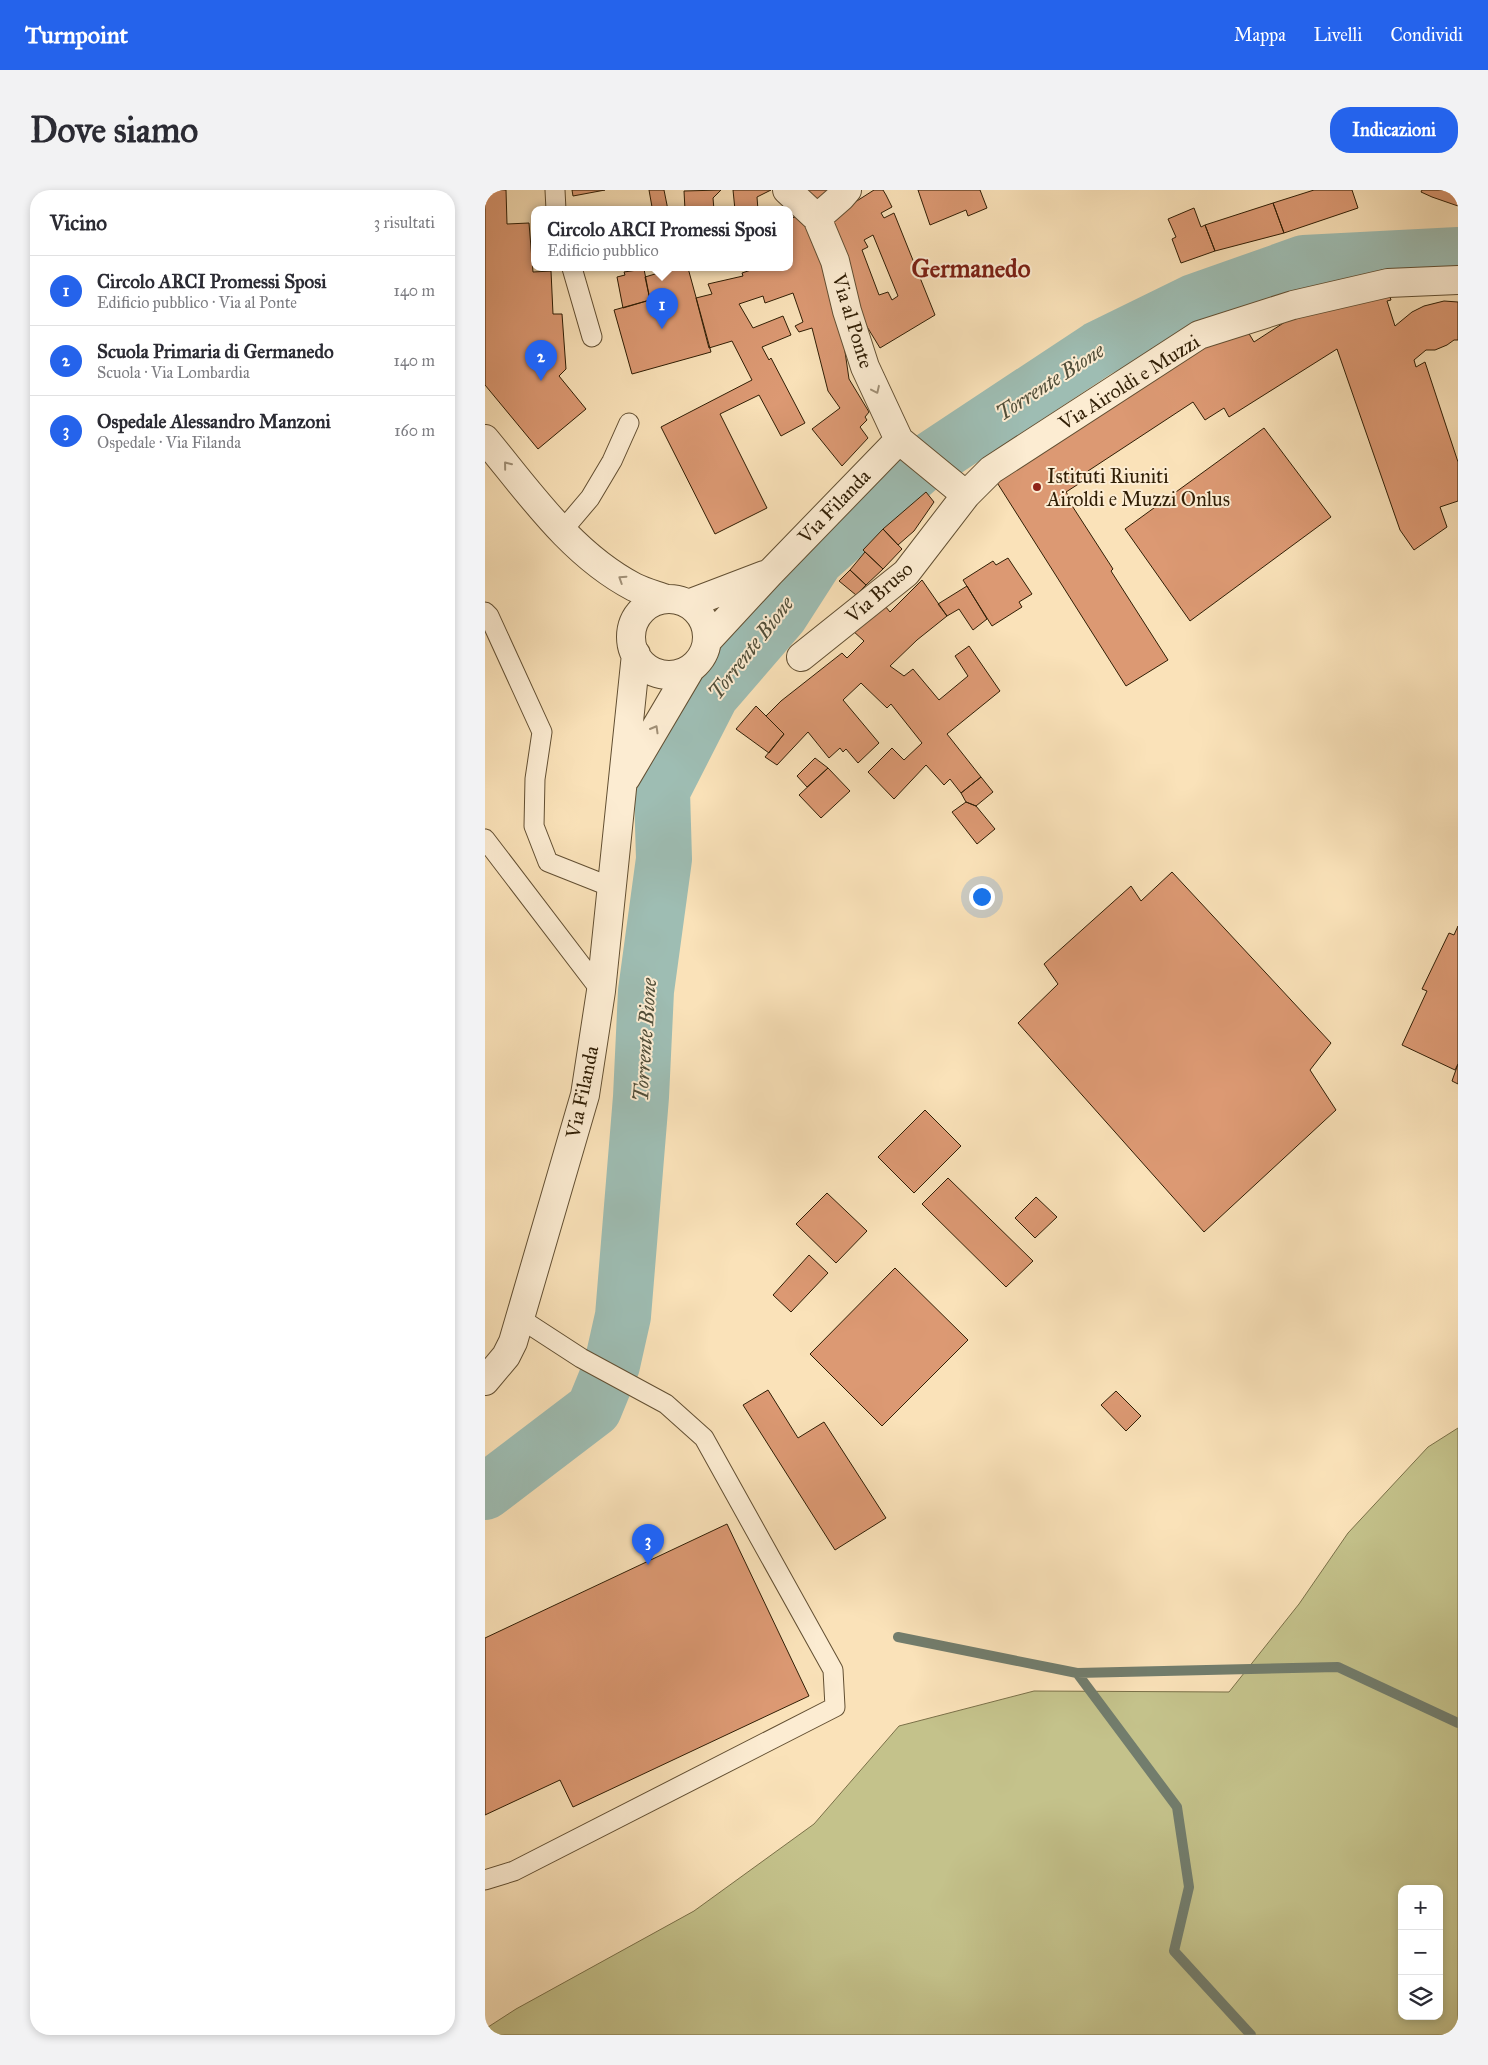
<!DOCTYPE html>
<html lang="it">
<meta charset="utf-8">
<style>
:root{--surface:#fff;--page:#f2f2f3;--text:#2b2b33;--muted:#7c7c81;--line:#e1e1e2;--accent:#2563eb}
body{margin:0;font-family:"IM FELL Great Primer",serif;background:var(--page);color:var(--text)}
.controls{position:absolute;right:15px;bottom:15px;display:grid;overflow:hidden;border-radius:10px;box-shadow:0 2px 8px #0003}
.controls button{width:45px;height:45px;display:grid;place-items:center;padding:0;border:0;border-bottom:1px solid var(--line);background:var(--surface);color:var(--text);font:25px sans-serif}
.you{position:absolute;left:496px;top:706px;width:18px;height:18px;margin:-12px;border:4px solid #fff;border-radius:50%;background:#1a73e8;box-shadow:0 0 0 8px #1a73e833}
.badge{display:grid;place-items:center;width:32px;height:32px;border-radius:50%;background:var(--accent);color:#fff;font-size:16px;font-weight:700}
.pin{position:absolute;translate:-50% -41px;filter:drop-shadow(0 1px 2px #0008)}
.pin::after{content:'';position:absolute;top:26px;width:18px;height:15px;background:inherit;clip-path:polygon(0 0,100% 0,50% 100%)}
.popup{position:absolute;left:46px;top:16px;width:262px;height:65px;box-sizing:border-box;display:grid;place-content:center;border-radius:10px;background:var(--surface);filter:drop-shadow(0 1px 4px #0005);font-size:16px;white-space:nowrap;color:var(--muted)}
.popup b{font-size:19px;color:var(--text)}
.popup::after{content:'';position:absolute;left:50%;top:100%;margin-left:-10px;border:10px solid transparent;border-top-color:var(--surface)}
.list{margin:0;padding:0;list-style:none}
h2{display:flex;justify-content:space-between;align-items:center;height:65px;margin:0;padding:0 20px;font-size:21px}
h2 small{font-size:16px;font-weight:400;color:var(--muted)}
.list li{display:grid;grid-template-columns:32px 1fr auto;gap:15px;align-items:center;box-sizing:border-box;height:70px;padding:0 20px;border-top:1px solid var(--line)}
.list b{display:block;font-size:19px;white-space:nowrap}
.list p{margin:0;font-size:16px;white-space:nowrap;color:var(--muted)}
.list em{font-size:16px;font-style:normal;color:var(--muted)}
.icon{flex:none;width:28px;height:28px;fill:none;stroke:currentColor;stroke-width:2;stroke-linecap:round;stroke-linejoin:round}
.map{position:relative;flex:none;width:973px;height:1845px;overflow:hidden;border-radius:20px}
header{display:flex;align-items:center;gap:30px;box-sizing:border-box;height:70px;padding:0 25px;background:var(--accent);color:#fff}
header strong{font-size:24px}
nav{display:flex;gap:28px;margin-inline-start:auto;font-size:18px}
.intro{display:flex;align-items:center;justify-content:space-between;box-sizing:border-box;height:120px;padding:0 30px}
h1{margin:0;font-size:35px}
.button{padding:12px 22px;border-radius:20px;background:var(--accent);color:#fff;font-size:18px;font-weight:700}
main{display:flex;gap:30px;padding:0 30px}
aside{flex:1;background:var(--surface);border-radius:20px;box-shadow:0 2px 8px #0003}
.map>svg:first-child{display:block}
.green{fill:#c4c28b;stroke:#7a7048;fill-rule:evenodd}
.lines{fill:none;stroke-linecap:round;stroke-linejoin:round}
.stream{stroke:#727d6d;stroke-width:10}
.river{stroke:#9ebdb3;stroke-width:56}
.building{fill:#dc9973;stroke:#301e05;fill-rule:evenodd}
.service-casing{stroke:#624f32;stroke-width:21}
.minor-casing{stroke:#624f32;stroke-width:30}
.service{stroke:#fcecd2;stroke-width:19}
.minor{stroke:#fcecd2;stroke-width:28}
.oneway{stroke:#a08f76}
.poi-dot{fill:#8f2418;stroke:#fcecd2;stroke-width:2}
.labels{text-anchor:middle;stroke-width:4;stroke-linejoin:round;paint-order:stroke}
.street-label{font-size:20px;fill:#301e05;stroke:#fcecd2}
.poi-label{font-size:20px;fill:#301e05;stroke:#fcecd2;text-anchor:start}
.water-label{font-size:21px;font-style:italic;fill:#514e39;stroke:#fcecd2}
.district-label{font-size:25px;font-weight:bold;fill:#7a1f14;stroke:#fcecd2}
</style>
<header>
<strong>Turnpoint</strong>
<nav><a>Mappa</a><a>Livelli</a><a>Condividi</a></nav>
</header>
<div class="intro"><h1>Dove siamo</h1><a class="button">Indicazioni</a></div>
<main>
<aside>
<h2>Vicino<small>3 risultati</small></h2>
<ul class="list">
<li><span class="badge">1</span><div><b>Circolo ARCI Promessi Sposi</b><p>Edificio pubblico · Via al Ponte</p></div><em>140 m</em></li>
<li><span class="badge">2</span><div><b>Scuola Primaria di Germanedo</b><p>Scuola · Via Lombardia</p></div><em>140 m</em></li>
<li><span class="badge">3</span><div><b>Ospedale Alessandro Manzoni</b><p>Ospedale · Via Filanda</p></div><em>160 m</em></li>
</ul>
</aside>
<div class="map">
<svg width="973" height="1845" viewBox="0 0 973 1845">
<rect width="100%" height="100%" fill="#fae2b9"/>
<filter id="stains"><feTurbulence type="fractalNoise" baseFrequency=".004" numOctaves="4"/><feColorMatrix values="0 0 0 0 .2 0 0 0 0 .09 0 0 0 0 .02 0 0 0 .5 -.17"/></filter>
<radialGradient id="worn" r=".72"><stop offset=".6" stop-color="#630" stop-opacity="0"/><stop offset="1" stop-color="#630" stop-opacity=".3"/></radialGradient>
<!-- green -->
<path class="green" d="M973 1238V1845H0V1839L31 1819 209 1721 329 1634 414 1536 549 1501 744 1502 814 1414 863 1343 943 1257ZM917 1699H954V1826H917Z"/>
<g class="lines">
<!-- stream -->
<path class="stream" d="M413 1447 592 1483 692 1617 704 1697 689 1761 766 1845
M592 1483 853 1477 973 1533"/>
<!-- river -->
<path class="river" d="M0 1302 109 1219 127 1175 138 1126 156 907 161 801 179 669 177 601 226 505 295 425 331 369 433 278 613 159 709 112 819 73 973 65"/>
</g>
<!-- building -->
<path class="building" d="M0 0H21L22 34 44 33 48 82 66 81 68 124H77L81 179 74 186 101 219 53 259 0 195Z
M87 0H120L88 6Z
M164 0H179L183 20H149L167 17Z
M236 0 228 8 229 20H197H200L199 1Z
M248 0H286L272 7 273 20H250Z
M315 0H352L330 16Z
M389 0H398L401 5 407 17 396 23 399 28 409 23 450 125 395 158 370 117 342 30ZM388 45 413 106 407 110 403 102 394 105 377 60 383 57 379 50Z
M433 0H495L502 18 483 26 481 20 445 35Z
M829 0H867L873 18 799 43 788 13Z
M937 0H973V16L947 7 936 2Z
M788 13 799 43 730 61 720 35Z
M709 18 716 37 720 35 730 61 696 73 687 49 691 47 683 29Z
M318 24 349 86 364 189 384 222 380 227 382 230 375 237 383 248 357 276 327 239 355 218 343 201 327 138 314 142 310 136 318 132 308 103 280 113 278 106 254 114 268 138 298 126 306 145 277 157 284 170 286 168 320 233 296 246 274 205 235 224 282 318 230 344 176 237 267 190 247 151 224 158 211 108 227 104 223 94 258 86 257 83 272 78H304V29Z
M190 78H203L226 162 147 184 129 120 165 110 160 87Z
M159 79 165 110 138 118 132 87 140 85 139 82Z
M904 104 906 110 902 111 910 136 927 122 939 116 959 111 973 112V150H969L962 155 950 160H941L929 170 931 177 940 172 973 272V311L955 317 962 337 929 360 915 340 852 159 744 227 739 218 720 230 708 212 603 281 606 286 581 302 586 310 584 311 628 379 626 381 683 470 641 496 511 291 727 151 763 142 769 152 817 121Z
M779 238 846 327 705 431 640 339Z
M441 302 449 312 429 341 413 355 398 339Z
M398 339 417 359 398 379 378 360Z
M380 362 398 379 381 395 365 380Z
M523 368 547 404 534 412 537 417 507 436 478 390 508 371 511 375Z
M365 380 381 395 371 405 354 391Z
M437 390 462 426 432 450 405 476 419 486 428 479 454 510 483 486 470 466 484 456 515 501 462 544 496 587 476 603 465 589 459 595 441 575 409 609 383 582 407 558 419 570 437 553 406 514 402 518 376 493 358 510 394 553 373 573 361 559 358 562 355 558 344 568 323 542 292 575 280 567 299 544 281 526 296 511 357 463 362 468 379 451 367 440 395 410 405 422Z
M482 396 502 429 488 440 474 419 462 426 453 414Z
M271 516 299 544 284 563 251 539Z
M330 568 343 578 322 597 312 586Z
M343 578 365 601 336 628 314 605Z
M496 587 508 602 491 616 481 612 476 603Z
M481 612 491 616 510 639 492 654 467 622Z
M687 682 846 853 825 880 851 920 719 1042 533 833 573 794 559 774 646 696 656 711Z
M973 736V874L970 880 917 855 942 801 937 799 964 743 969 745Z
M973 874V894L967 891Z
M440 920 476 956 429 1003 393 967Z
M463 988 548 1071 521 1097 437 1014Z
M342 1003 382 1041 351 1073 311 1034Z
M551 1007 572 1027 550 1048 530 1028Z
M324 1065 343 1083 306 1122 288 1105Z
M410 1078 483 1150 397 1236 325 1164Z
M283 1200 313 1248 339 1232 401 1328 350 1360 258 1215Z
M631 1201 656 1226 641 1241 616 1215Z
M242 1334 324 1506 88 1617 75 1590 0 1625V1448Z"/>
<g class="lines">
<!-- service casing -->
<g class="service-casing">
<path id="service" d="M70 0 71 20
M87 78 107 147
M77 341 105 308 127 271 144 233
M0 422 4 426 57 542 50 589 49 636 63 672 126 697
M0 649 116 801
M0 1690 29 1681 350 1517 348 1480 219 1248 181 1214 96 1168 36 1129"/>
</g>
<!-- minor casing -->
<g class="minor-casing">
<path id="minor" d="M302 0 332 28 350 71 362 121 380 177 414 250 481 305
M332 28 356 7 362 0
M0 249C44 302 86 364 149 397 159 402 170 405 181 409
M146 447a38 38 0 1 1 76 0a38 38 0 1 1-76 0Z
M203 414 279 385
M222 451 285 383 414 250
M316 467 421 383 481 305 506 280 714 145 808 115 903 93 973 90
M141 588 206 478
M0 1191 21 1166 28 1152 100 905 116 801 151 464"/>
</g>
<!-- service -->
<use href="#service" class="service"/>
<!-- minor -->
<use href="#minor" class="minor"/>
</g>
<!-- one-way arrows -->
<defs><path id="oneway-chevron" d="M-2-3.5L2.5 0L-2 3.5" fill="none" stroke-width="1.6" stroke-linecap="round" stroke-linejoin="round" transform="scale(1.25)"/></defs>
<g class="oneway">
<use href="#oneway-chevron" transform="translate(391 200) rotate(65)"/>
<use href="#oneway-chevron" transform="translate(22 275) rotate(-129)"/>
<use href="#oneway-chevron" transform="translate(137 389) rotate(-147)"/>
<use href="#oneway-chevron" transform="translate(170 539) rotate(-60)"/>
</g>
<!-- markers -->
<circle class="poi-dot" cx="552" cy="297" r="5"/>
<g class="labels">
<!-- street labels -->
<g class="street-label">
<text transform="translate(368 131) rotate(73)" y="7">Via al Ponte</text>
<text transform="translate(644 192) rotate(-32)" y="7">Via Airoldi e Muzzi</text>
<text transform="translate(349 316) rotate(-46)" y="7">Via Filanda</text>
<text transform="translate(394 402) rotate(-41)" y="7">Via Bruso</text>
<text transform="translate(97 902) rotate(-78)" y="7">Via Filanda</text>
</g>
<!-- poi labels -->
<g class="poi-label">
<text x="562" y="293">Istituti Riuniti<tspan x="562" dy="23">Airoldi e Muzzi Onlus</tspan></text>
</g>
<!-- water labels -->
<g class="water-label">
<text transform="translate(565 192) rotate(-33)" y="7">Torrente Bione</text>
<text transform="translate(266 458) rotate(-52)" y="7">Torrente Bione</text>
<text transform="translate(160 850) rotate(-86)" y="7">Torrente Bione</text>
</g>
<!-- district labels -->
<g class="district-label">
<text x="486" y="87">Germanedo</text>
</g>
</g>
<rect width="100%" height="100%" filter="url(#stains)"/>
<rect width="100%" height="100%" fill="url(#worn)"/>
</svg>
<div class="controls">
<button>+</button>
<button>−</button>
<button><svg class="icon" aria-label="layers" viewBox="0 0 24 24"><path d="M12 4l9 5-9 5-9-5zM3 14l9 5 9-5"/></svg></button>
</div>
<div class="you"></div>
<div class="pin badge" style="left:177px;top:139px">1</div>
<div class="popup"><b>Circolo ARCI Promessi Sposi</b>Edificio pubblico</div>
<div class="pin badge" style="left:56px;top:191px">2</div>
<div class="pin badge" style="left:163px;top:1375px">3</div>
</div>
</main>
